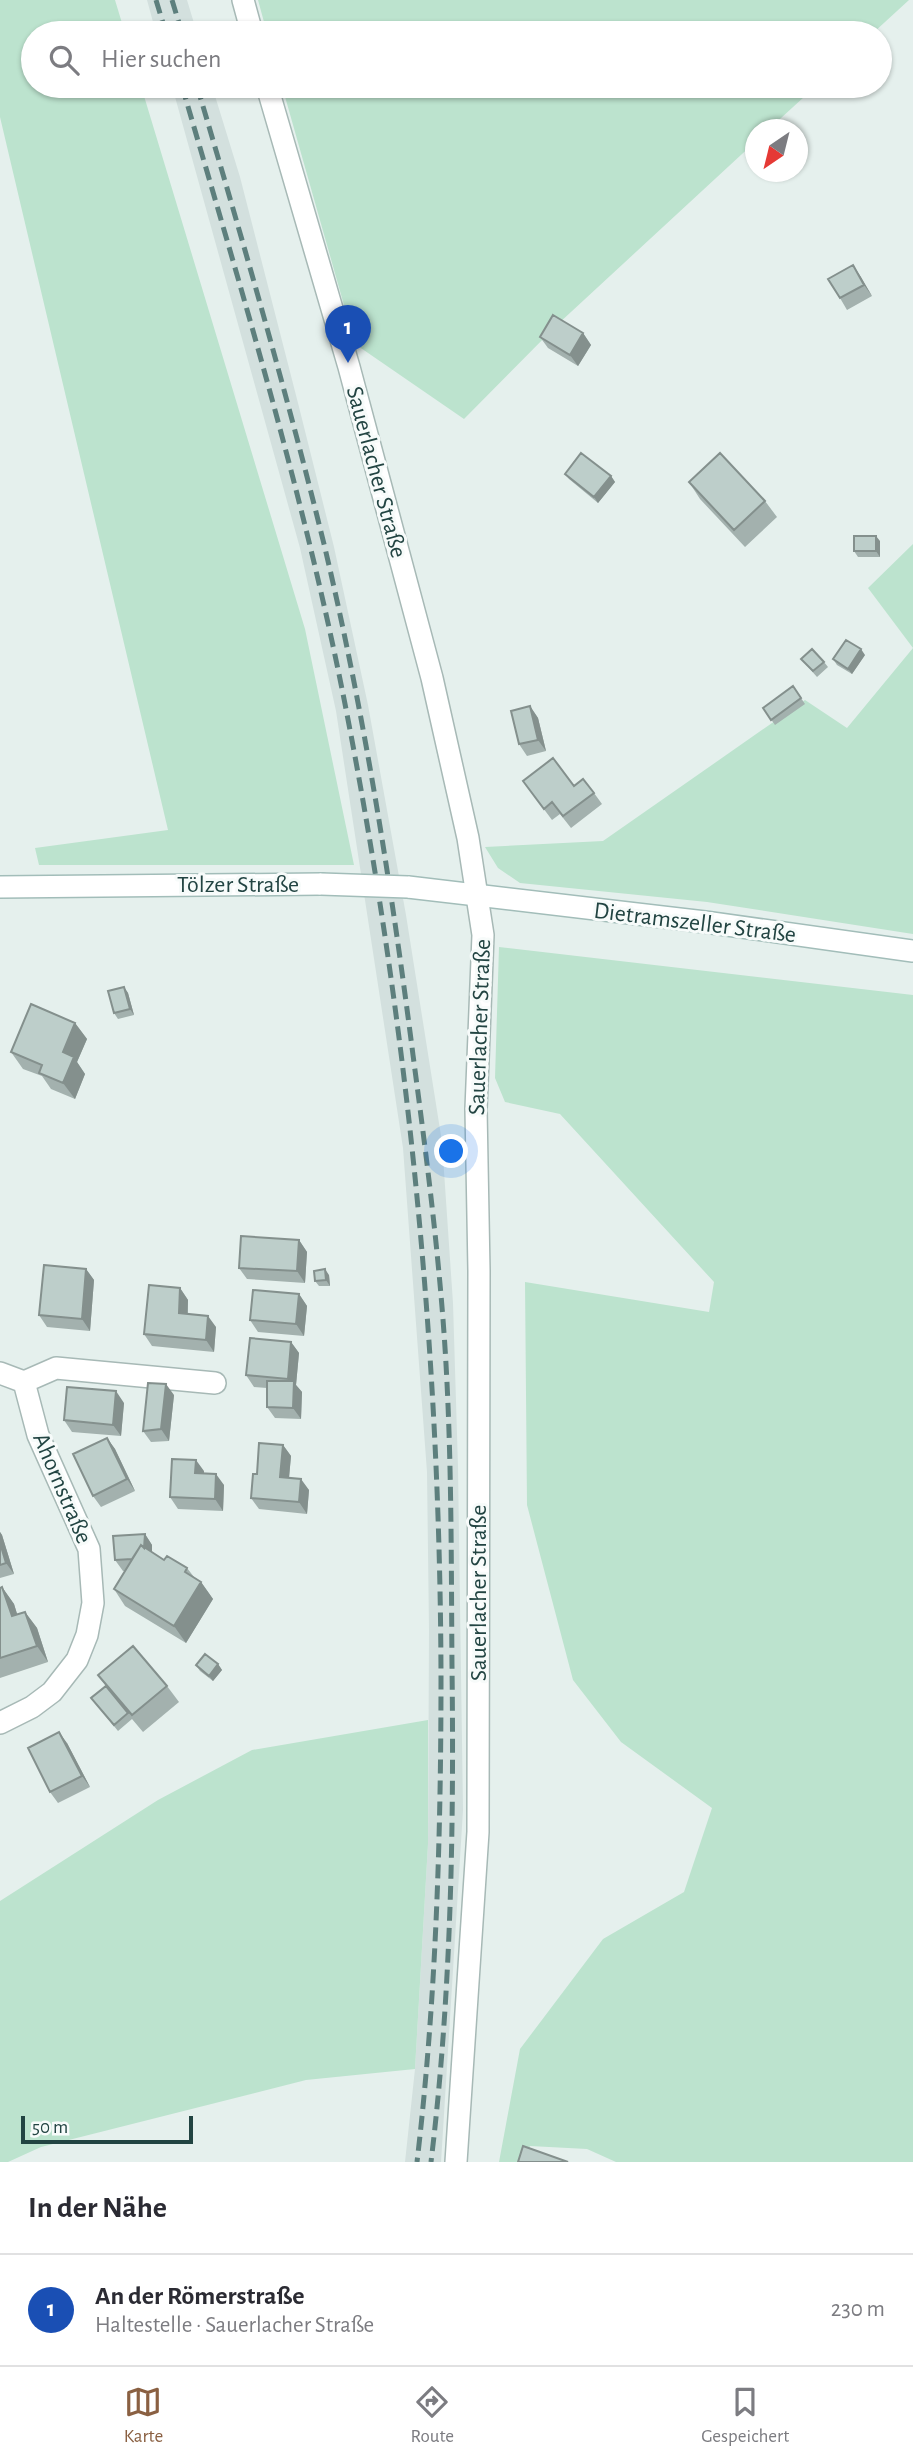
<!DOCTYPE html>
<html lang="de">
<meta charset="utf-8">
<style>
:root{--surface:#fff;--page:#f2f2f3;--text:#2b2b33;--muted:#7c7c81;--line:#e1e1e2;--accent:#8a6042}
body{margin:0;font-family:"Alegreya Sans",sans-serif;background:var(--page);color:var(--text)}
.compass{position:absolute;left:745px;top:119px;width:63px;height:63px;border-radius:50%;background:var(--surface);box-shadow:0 2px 5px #0004;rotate:215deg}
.scale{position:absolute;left:21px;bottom:18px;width:172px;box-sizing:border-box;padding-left:7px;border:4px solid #224442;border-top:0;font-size:19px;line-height:24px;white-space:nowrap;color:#224442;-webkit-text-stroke:5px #f7fbfa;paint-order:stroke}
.you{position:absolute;left:452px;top:1152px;width:24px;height:24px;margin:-18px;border:5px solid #fff;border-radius:50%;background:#1a73e8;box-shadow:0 0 0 10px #1a73e833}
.badge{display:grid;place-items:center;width:46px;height:46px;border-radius:50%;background:var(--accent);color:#fff;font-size:23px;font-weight:700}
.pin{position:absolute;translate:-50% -58px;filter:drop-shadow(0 2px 4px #0008)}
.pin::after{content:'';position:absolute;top:37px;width:24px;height:21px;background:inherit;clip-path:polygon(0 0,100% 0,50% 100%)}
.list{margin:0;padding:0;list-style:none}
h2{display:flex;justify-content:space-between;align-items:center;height:91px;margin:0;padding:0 28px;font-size:30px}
h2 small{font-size:23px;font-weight:400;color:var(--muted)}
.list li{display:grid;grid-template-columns:46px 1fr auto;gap:21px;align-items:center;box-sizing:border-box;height:112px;padding:0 28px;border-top:2px solid var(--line)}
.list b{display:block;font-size:26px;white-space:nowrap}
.list p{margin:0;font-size:23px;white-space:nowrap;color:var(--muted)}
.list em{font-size:23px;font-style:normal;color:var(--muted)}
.icon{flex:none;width:38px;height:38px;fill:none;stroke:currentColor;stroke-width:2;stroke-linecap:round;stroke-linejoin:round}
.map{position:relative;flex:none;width:913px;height:2162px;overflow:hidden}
.search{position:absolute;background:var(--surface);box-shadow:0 2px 5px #0004;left:21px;right:21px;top:21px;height:77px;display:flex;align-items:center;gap:18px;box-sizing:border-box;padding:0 24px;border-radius:38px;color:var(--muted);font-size:26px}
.sheet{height:203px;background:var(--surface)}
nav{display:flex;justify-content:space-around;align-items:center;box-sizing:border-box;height:98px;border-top:2px solid var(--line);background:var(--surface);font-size:19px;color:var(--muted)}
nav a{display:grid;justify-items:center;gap:4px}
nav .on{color:var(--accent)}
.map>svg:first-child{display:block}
.built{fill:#d3e0de}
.green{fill:#bce3ce}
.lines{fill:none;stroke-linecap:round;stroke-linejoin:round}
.minor-casing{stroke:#a7b9b6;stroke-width:24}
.secondary-casing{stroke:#a2bdb9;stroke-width:24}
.minor{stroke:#fff;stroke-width:21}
.secondary{stroke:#fff;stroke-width:21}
.rail{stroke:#5d7f7d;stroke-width:5;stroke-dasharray:14 7;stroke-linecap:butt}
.secondary-bridge-casing{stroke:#a2bdb9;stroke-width:24;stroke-linecap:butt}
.secondary-bridge{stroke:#fff;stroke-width:21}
.wall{fill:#a3b1ae}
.shaded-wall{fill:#84908d}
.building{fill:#bdceca;stroke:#84908d;stroke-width:2}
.labels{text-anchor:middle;stroke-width:6;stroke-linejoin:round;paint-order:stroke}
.street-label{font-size:24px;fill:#224442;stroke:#f7fbfa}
</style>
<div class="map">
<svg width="913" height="2162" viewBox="0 0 913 2162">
<rect width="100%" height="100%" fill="#e5f0ed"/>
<!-- built -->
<path class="built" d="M147 0H187L197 33H156Z
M172 86H212L240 177 298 403 334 547 368 705 406 915 442 1142 453 1303 458 1467 463 1810 441 2162H405L415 2069 428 1844 429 1630 427 1472 403 1148 336 711 300 548Z"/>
<!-- green -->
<path class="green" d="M0 0H115L125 33H33V86H141L305 629 354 865H39L35 848 168 830 0 117Z
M258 0H909L873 33H267Z
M282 86H816L769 129 755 130V142L558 324 464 419 355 344Z
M913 544V648L868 588Z
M913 648V934L707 902 520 883 498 868 485 847 603 841 805 700 847 728Z
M499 947 913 995V2162H616L587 2149 530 2146 524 2162H499L520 2049 603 1939 684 1892 712 1808 621 1742 573 1680 527 1505 525 1282 709 1312 714 1282 560 1114 505 1102 495 1078Z
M428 1720V1844L415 2069 306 2080 41 2147 8 2162H0V1901L158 1800 252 1750Z"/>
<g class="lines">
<!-- minor casing -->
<g class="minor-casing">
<path id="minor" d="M243 0 252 33
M267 86 349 367 432 678 468 838 483 935 476 1109 479 1271 478 1832 456 2162
M0 1373 24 1382 38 1435 89 1549 93 1603 87 1635 77 1660 52 1692 32 1707 0 1723
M24 1382 56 1368 215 1383"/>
</g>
<!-- secondary casing -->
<g class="secondary-casing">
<path id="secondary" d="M0 887 321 884
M408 887 705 922 913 951"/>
</g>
<!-- minor -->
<use href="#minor" class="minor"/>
<!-- secondary -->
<use href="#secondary" class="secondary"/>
<!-- rail -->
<path class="rail" d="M156 0 166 33
M172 0 182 33
M182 86C242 292 305 499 346 709 408 1028 440 1352 441 1676 441 1838 436 2001 417 2162
M197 86C242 238 286 390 324 544 364 712 391 883 413 1055 424 1138 435 1222 442 1307 452 1426 451 1546 452 1666 454 1831 451 1997 431 2162"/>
<!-- secondary-bridge casing -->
<g class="secondary-bridge-casing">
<path id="secondary-bridge" d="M321 884 408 887"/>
</g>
<!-- secondary-bridge -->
<use href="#secondary-bridge" class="secondary-bridge"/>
</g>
<!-- wall -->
<path class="wall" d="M853 265 872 296 847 310 840 298Z
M583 333 591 345 578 366 548 348 540 337Z
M565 474 611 476 615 482 598 503 569 479Z
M689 482 765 501 777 517 745 547 700 499Z
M880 541V557H858L854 551Z
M865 655 852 674 837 665 833 659Z
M801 659 824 662 828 667 817 677Z
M793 686 805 704 775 725 763 708Z
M530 706 538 718 546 751 527 756 519 744Z
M523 781 574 786 594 793 602 804 571 828 560 814 552 820Z
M124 987 128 993 134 1015 118 1019 114 1013Z
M75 1023 87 1039 77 1062 85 1074 75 1099 51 1089 42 1076 23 1069 11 1052Z
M299 1240 307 1252 305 1283 247 1279 239 1268Z
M86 1269 94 1280 90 1331 47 1327 39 1315Z
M329 1275 330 1286H319L315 1281Z
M180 1288 188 1300V1314L216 1327 214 1352 152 1346 144 1334Z
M299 1294 307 1306 304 1336 258 1332 250 1320Z
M291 1342 299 1353 296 1385 302 1392 301 1419 275 1418 267 1407V1388L254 1387 246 1375Z
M174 1395 169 1441 151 1442 143 1431Z
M124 1403 121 1436 72 1432 64 1420Z
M107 1438 115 1449 135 1491 101 1507 93 1496Z
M283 1445 291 1456 289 1478 309 1490 307 1514 259 1509 251 1498 257 1474Z
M204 1471V1473L224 1485 223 1511 178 1509 170 1497Z
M0 1532 2 1535 14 1574 0 1578Z
M145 1534 152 1545V1553L164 1560 187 1568 194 1577 201 1582 213 1599 186 1643 125 1606 114 1589 125 1571H123L115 1560Z
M2 1587 14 1604 17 1614 25 1612 37 1628 48 1662 0 1678V1588Z
M218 1664 222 1670 213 1681 200 1671 196 1665Z
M98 1675 167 1686 179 1702 143 1732 132 1719 118 1731 91 1698 106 1686Z
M67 1743 90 1787 58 1803 50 1792Z"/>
<!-- shaded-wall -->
<path class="shaded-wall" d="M853 265 861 277 872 296 864 285Z
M583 333 591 345 578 366 570 355Z
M611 476 615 482 598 503 594 497Z
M876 536 880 541V557L876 551Z
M861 649 865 655 852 674 848 669Z
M530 706 538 718 546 751 538 740Z
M124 987 128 993 134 1015 130 1009Z
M75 1023 87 1039 77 1062 85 1074 75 1099 63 1083V1052Z
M299 1240 307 1252 305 1283 297 1271Z
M86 1269 94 1280 90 1331 82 1319Z
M325 1269 329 1275 330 1286 326 1280Z
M180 1288 188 1300 187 1324 179 1313Z
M299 1294 307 1306 304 1336 296 1324Z
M208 1316 216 1327 214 1352 206 1340Z
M291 1342 299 1353 296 1385 302 1392 301 1419 293 1408V1387L288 1379Z
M166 1384 174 1395 169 1441 161 1429Z
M116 1391 124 1403 121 1436 113 1425Z
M107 1438 115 1449 135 1491 127 1479Z
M283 1445 291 1456 288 1488 280 1477Z
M196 1460 204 1471 203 1484 195 1473Z
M216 1474 224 1485 223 1511 215 1499Z
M301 1479 309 1490 307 1514 299 1502Z
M0 1532 2 1535 14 1574 6 1563 0 1543Z
M145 1534 152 1545V1562L139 1558Z
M201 1582 213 1599 186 1643 174 1626Z
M2 1587 14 1604 23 1633 12 1616Z
M25 1612 37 1628 48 1662 37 1646Z
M218 1664 222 1670 213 1681 209 1676Z
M59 1732 67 1743 90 1787 82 1776Z"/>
<!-- building -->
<path class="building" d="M853 265 864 285 840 298 828 279Z
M553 315 583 333 570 355 540 337Z
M581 453 611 476 594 497 565 474Z
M720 453 765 501 734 530 689 482Z
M854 536H876V551H854Z
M846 640 861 649 848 669 833 659Z
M812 649 824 662 813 671 801 659Z
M793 686 801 698 771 720 763 708Z
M530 706 538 740 519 744 511 711Z
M553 758 574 786 583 779 594 793 563 816 552 802 544 809 523 781Z
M124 987 130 1009 114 1013 108 991Z
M31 1004 75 1023 63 1052 74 1057 63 1083 39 1073 42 1065 11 1052Z
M241 1236 299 1240 297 1271 239 1268Z
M44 1265 86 1269 82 1319 39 1315Z
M325 1269 326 1280 315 1281 314 1271Z
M149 1285 180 1288 179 1313 208 1316 206 1340 144 1334Z
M253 1290 299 1294 296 1324 250 1320Z
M250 1338 291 1342 288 1379 246 1375Z
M267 1381H294L293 1408 267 1407Z
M148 1383 166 1384 161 1429 143 1431Z
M67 1387 116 1391 113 1425 64 1420Z
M107 1438 127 1479 93 1496 73 1454Z
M259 1443 283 1445 280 1477 301 1479 299 1502 251 1498 253 1474H257Z
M172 1459 196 1460 195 1473 216 1474 215 1499 170 1497Z
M145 1534 144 1548 141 1545 132 1559 115 1560 113 1536Z
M0 1543 6 1563 0 1565Z
M141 1545 164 1560 167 1556 187 1568 185 1572 201 1582 174 1626 114 1589Z
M2 1587 12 1616 25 1612 37 1646 0 1658V1588Z
M133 1646 167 1686 132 1715 98 1675Z
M205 1654 218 1664 209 1676 196 1665Z
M106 1686 128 1713 114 1725 91 1698Z
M59 1732 82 1776 50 1792 28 1748Z
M523 2146 568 2162H518Z"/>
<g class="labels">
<!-- street labels -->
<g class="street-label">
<text transform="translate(377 472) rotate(75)" y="8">Sauerlacher Straße</text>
<text x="238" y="892">Tölzer Straße</text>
<text transform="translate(695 922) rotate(7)" y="8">Dietramszeller Straße</text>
<text transform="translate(479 1027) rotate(-88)" y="8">Sauerlacher Straße</text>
<text transform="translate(63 1488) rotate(67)" y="8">Ahornstraße</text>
<text transform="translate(478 1593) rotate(-90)" y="8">Sauerlacher Straße</text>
</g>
</g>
</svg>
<svg class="compass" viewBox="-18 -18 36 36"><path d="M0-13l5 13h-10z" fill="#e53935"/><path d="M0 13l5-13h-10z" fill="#7c7c81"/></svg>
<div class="scale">50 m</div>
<div class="you"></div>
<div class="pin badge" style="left:348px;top:363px;background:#1a4fb4">1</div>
<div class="search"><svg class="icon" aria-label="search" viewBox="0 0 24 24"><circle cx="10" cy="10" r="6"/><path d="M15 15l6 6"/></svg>Hier suchen</div>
</div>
<section class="sheet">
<h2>In der Nähe<small></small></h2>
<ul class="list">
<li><span class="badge" style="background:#1a4fb4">1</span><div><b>An der Römerstraße</b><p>Haltestelle · Sauerlacher Straße</p></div><em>230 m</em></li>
</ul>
</section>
<nav>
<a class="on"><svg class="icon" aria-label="map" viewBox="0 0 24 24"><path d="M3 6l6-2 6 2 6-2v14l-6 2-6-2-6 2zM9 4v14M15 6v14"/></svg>Karte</a>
<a><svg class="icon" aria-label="directions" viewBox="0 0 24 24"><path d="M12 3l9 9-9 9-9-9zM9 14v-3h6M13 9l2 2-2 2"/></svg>Route</a>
<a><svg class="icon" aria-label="saved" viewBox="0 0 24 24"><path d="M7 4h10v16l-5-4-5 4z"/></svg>Gespeichert</a>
</nav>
